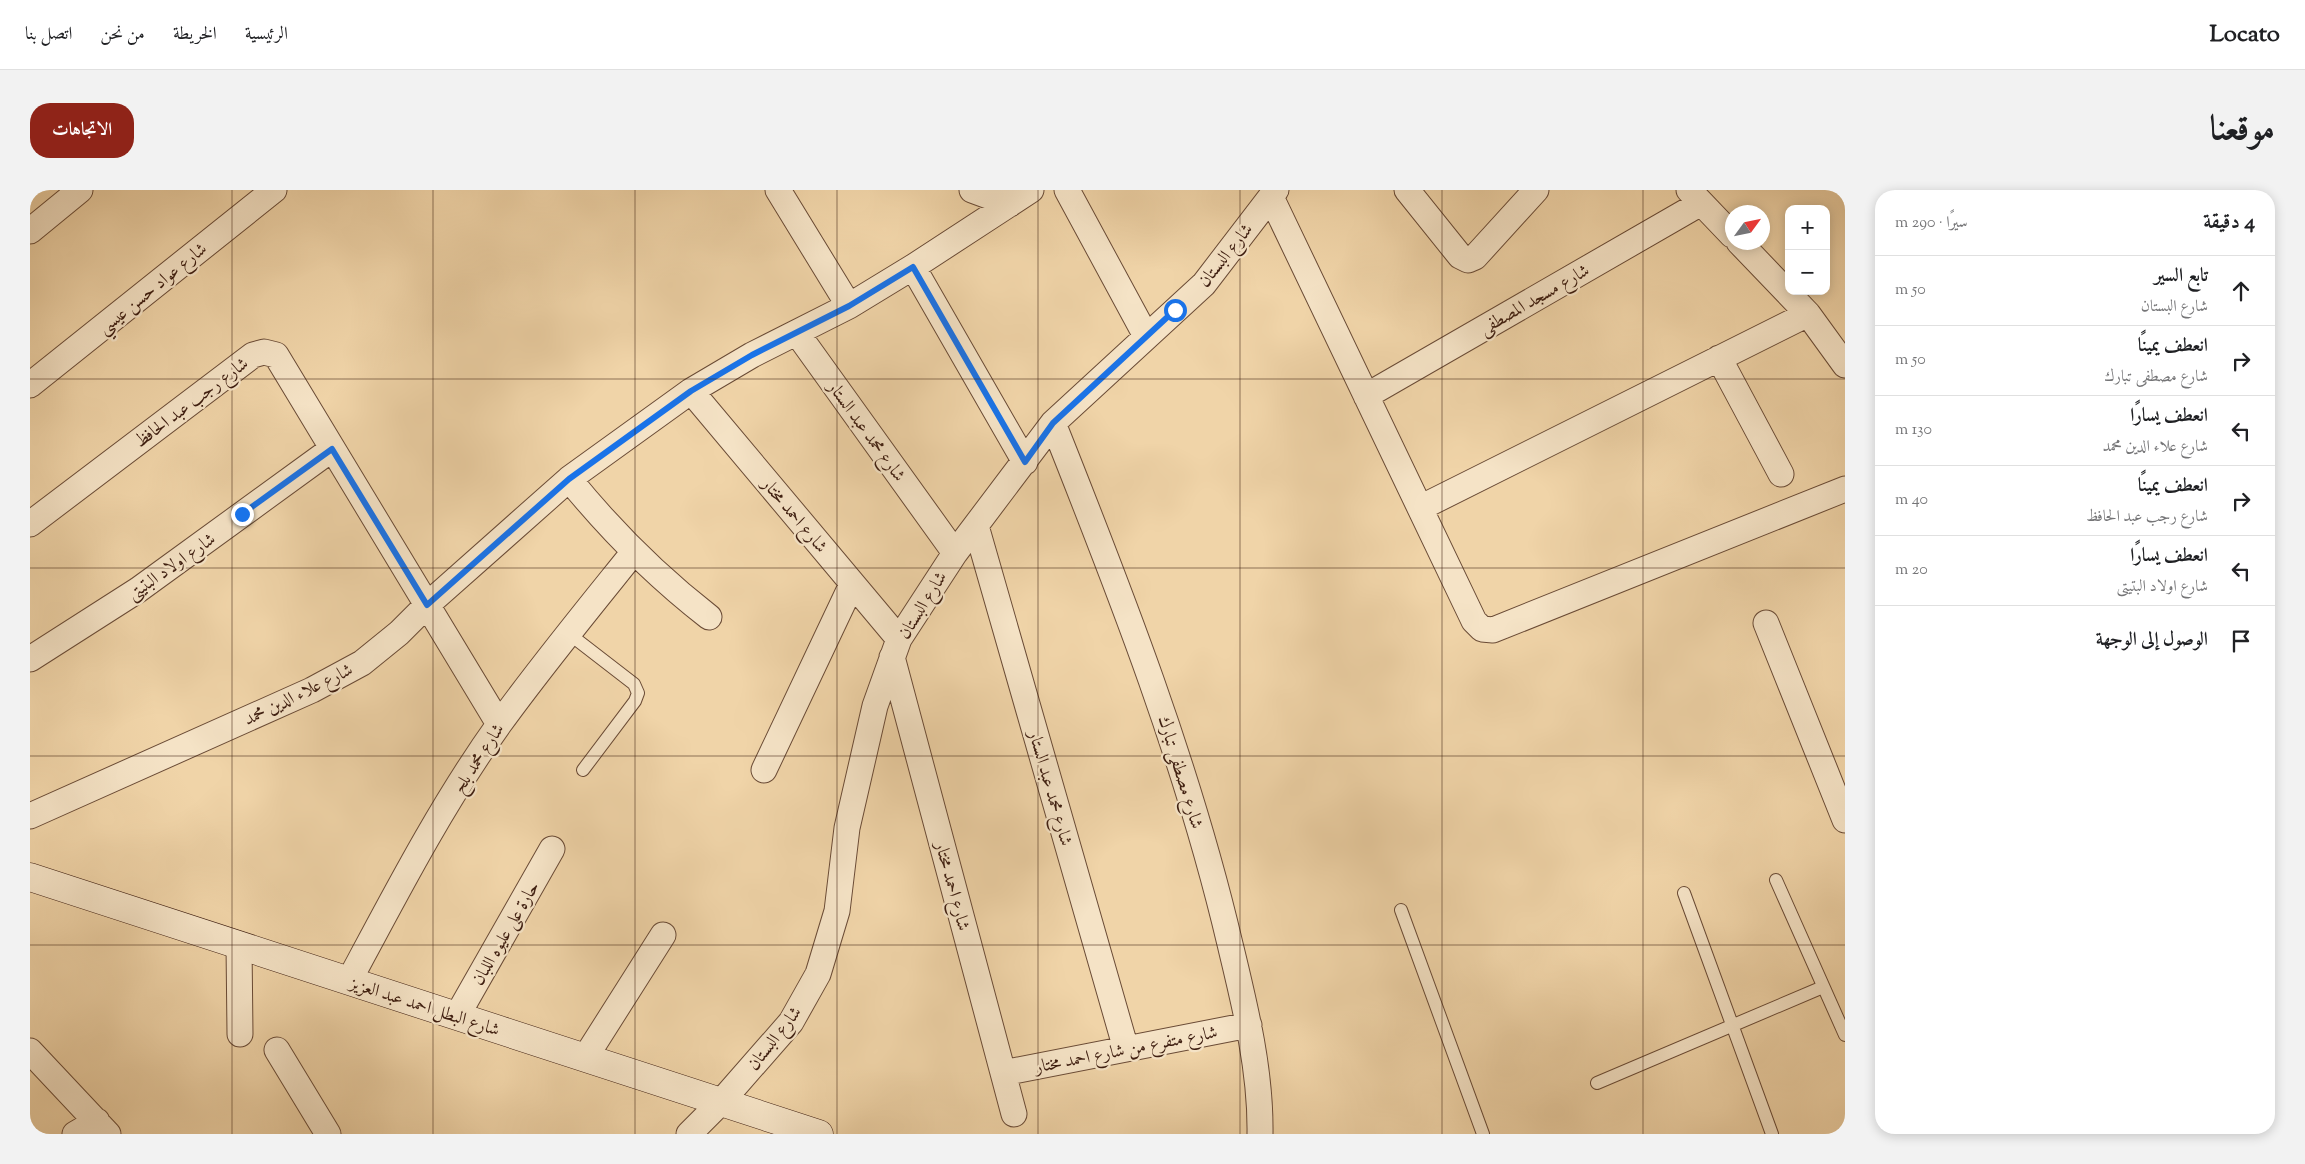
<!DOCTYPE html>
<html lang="ar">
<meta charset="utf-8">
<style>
:root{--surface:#fff;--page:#f2f2f2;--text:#202124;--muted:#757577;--line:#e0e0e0;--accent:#8f2418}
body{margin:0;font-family:"Sorts Mill Goudy",Amiri,serif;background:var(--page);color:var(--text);direction:rtl}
.controls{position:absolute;right:15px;top:15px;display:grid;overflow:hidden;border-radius:10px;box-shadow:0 2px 12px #0003}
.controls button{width:45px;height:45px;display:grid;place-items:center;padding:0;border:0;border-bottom:1px solid var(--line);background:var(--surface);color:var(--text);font:25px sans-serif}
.compass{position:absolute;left:1695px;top:15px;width:45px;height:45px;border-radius:50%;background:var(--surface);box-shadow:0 2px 12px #0003;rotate:57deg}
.stop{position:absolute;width:15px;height:15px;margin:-11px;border:4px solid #1a73e8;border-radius:50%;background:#fff}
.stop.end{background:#1a73e8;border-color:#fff;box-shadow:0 1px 5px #0008}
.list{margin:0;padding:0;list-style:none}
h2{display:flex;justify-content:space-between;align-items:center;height:65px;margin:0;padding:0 20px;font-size:21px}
h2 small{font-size:16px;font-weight:400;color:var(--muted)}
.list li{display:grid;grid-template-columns:32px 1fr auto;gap:15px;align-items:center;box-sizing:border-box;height:70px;padding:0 20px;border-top:1px solid var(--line)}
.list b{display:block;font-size:19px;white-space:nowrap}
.list p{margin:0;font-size:16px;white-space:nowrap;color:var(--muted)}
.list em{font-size:16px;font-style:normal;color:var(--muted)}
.icon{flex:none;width:28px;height:28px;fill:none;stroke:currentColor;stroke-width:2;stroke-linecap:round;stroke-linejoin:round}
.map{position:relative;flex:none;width:1815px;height:944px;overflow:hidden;direction:ltr;border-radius:20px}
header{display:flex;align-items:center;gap:30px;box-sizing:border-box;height:70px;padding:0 25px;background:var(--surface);border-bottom:1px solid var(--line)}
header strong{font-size:24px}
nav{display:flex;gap:28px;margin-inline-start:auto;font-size:18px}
.intro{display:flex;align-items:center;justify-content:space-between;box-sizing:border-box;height:120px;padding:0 30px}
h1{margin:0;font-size:35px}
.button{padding:12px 22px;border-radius:20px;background:var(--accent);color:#fff;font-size:18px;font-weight:700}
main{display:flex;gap:30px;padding:0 30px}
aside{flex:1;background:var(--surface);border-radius:20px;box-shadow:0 2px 12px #0003}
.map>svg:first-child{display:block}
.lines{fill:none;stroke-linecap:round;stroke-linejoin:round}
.service-casing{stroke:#6a4b36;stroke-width:14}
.minor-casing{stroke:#6a4b36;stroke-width:27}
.secondary-casing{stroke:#3d1d10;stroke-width:29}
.service{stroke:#f5e3c6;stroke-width:12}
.minor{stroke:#f5e3c6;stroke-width:25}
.secondary{stroke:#f5e3c6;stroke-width:28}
.route{stroke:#1a73e8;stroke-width:6}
.grid{fill:none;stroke:#3d1d10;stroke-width:1;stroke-opacity:0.55}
.labels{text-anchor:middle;stroke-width:4.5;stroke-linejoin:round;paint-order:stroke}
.street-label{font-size:18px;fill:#3d1d10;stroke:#f5e3c6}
</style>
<header>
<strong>Locato</strong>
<nav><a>الرئيسية</a><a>الخريطة</a><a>من نحن</a><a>اتصل بنا</a></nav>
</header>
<div class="intro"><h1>موقعنا</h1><a class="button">الاتجاهات</a></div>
<main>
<aside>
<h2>4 دقيقة<small>سيرًا · 290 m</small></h2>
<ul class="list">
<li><svg class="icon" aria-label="ahead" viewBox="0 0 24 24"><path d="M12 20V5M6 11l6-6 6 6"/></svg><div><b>تابع السير</b><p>شارع البستان</p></div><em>50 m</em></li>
<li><svg class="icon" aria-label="right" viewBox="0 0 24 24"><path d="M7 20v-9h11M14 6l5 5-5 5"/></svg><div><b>انعطف يمينًا</b><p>شارع مصطفى تبارك</p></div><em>50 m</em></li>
<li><svg class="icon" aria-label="left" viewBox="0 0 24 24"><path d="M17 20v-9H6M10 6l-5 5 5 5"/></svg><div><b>انعطف يسارًا</b><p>شارع علاء الدين محمد</p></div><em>130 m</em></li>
<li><svg class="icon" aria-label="right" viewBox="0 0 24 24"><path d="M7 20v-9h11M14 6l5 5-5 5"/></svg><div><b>انعطف يمينًا</b><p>شارع رجب عبد الحافظ</p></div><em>40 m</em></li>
<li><svg class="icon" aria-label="left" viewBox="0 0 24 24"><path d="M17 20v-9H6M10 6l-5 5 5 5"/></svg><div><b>انعطف يسارًا</b><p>شارع اولاد البتيتى</p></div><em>20 m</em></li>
<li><svg class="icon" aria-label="arrive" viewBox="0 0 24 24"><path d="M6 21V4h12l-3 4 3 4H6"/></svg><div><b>الوصول إلى الوجهة</b></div></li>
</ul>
</aside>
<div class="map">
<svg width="1815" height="944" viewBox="0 0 1815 944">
<rect width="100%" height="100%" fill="#f0d4a8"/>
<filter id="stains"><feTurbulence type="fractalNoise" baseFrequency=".004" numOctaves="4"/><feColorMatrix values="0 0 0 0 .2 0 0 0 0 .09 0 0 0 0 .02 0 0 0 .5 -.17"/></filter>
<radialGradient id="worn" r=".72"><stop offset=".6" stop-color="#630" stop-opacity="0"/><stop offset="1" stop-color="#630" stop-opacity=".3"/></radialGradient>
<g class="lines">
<!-- service casing -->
<g class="service-casing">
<path id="service" d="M538 443 604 494 608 503 605 511 553 580
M1746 690 1815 845
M1654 703 1742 944
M1371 720 1453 944
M1567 893 1793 797"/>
</g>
<!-- minor casing -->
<g class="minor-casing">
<path id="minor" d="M748 0 819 116
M942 0 980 14
M1037 0 1116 146
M1377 0 1430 66 1438 70 1445 67 1506 0
M1659 0 1702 45
M1241 7 1444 431 1452 439 1463 440 1815 299
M0 41 50 0
M1709 52 1778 124 1815 175
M883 77 995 272
M767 143 925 363
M1689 168 1751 284
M0 195 244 0
M661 201 869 449
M1336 206 1671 13
M1023 233C1091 404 1158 575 1200 754 1215 816 1231 880 1230 944
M539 289C582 342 625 385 679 427
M1390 318 1778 124
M0 334 223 165 234 162 246 165 469 534
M946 336 1096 859
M1736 433 1815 630
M862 467 984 924
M0 469 108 400 302 259
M734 580 822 394
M0 626 282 500 332 473 369 443 397 415 539 289 661 201 722 165 819 116 883 77 1001 0
M209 755 210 844
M319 791C366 703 412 614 470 533 512 475 558 419 603 363
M427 826 522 659
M247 860 298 944
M0 861 78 944
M555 868 633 745
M973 883 1219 835
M45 944 67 931
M659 944 691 912 761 832 788 784 807 721 817 638 845 516 869 449 925 363 1023 233 1174 94 1246 0"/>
</g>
<!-- secondary casing -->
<g class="secondary-casing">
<path id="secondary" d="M0 687 789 944"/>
</g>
<!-- service -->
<use href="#service" class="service"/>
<!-- minor -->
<use href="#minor" class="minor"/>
<!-- secondary -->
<use href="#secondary" class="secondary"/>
</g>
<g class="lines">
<!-- route -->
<path class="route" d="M212 324 302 259 397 415 539 289 661 201 722 165 819 116 883 77 995 272 1023 233 1145 120"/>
</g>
<!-- grid -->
<path class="grid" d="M202 0V944M403 0V944M605 0V944M807 0V944M1008 0V944M1210 0V944M1412 0V944M1613 0V944M0 189H1815M0 378H1815M0 566H1815M0 755H1815"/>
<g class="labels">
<!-- street labels -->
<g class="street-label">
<text transform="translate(1195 65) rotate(-51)" y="6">شارع البستان</text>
<text transform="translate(122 98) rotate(-39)" y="6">شارع عواد حسن عيسي</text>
<text transform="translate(1504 109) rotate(-30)" y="6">شارع مسجد المصطفى</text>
<text transform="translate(161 212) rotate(-37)" y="6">شارع رجب عبد الحافظ</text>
<text transform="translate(837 241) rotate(54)" y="6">شارع محمد عبد الستار</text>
<text transform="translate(765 325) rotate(50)" y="6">شارع احمد مختار</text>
<text transform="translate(141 376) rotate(-35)" y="6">شارع اولاد البتيتى</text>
<text transform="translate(892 415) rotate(-58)" y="6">شارع البستان</text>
<text transform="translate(268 504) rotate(-26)" y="6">شارع علاء الدين محمد</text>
<text transform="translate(448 568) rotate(-57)" y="6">شارع محمد بلح</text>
<text transform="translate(1151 582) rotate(73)" y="6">شارع مصطفى تبارك</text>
<text transform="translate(1021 598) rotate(74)" y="6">شارع محمد عبد الستار</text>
<text transform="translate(923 696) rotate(75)" y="6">شارع احمد مختار</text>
<text transform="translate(475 743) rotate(-60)" y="6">حارة على عليوه اللبان</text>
<text transform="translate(395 816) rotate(18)" y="6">شارع البطل احمد عبد العزيز</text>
<text transform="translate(744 848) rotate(-52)" y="6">شارع البستان</text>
<text transform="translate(1096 859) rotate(-11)" y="6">شارع متفرع من شارع احمد مختار</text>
</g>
</g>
<rect width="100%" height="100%" filter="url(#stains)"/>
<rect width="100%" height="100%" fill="url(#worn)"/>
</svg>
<div class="controls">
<button>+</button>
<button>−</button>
</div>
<svg class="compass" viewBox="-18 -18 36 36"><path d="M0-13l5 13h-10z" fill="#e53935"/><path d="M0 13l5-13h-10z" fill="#757577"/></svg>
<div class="stop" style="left:1145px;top:120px"></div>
<div class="stop end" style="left:212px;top:324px"></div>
</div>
</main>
